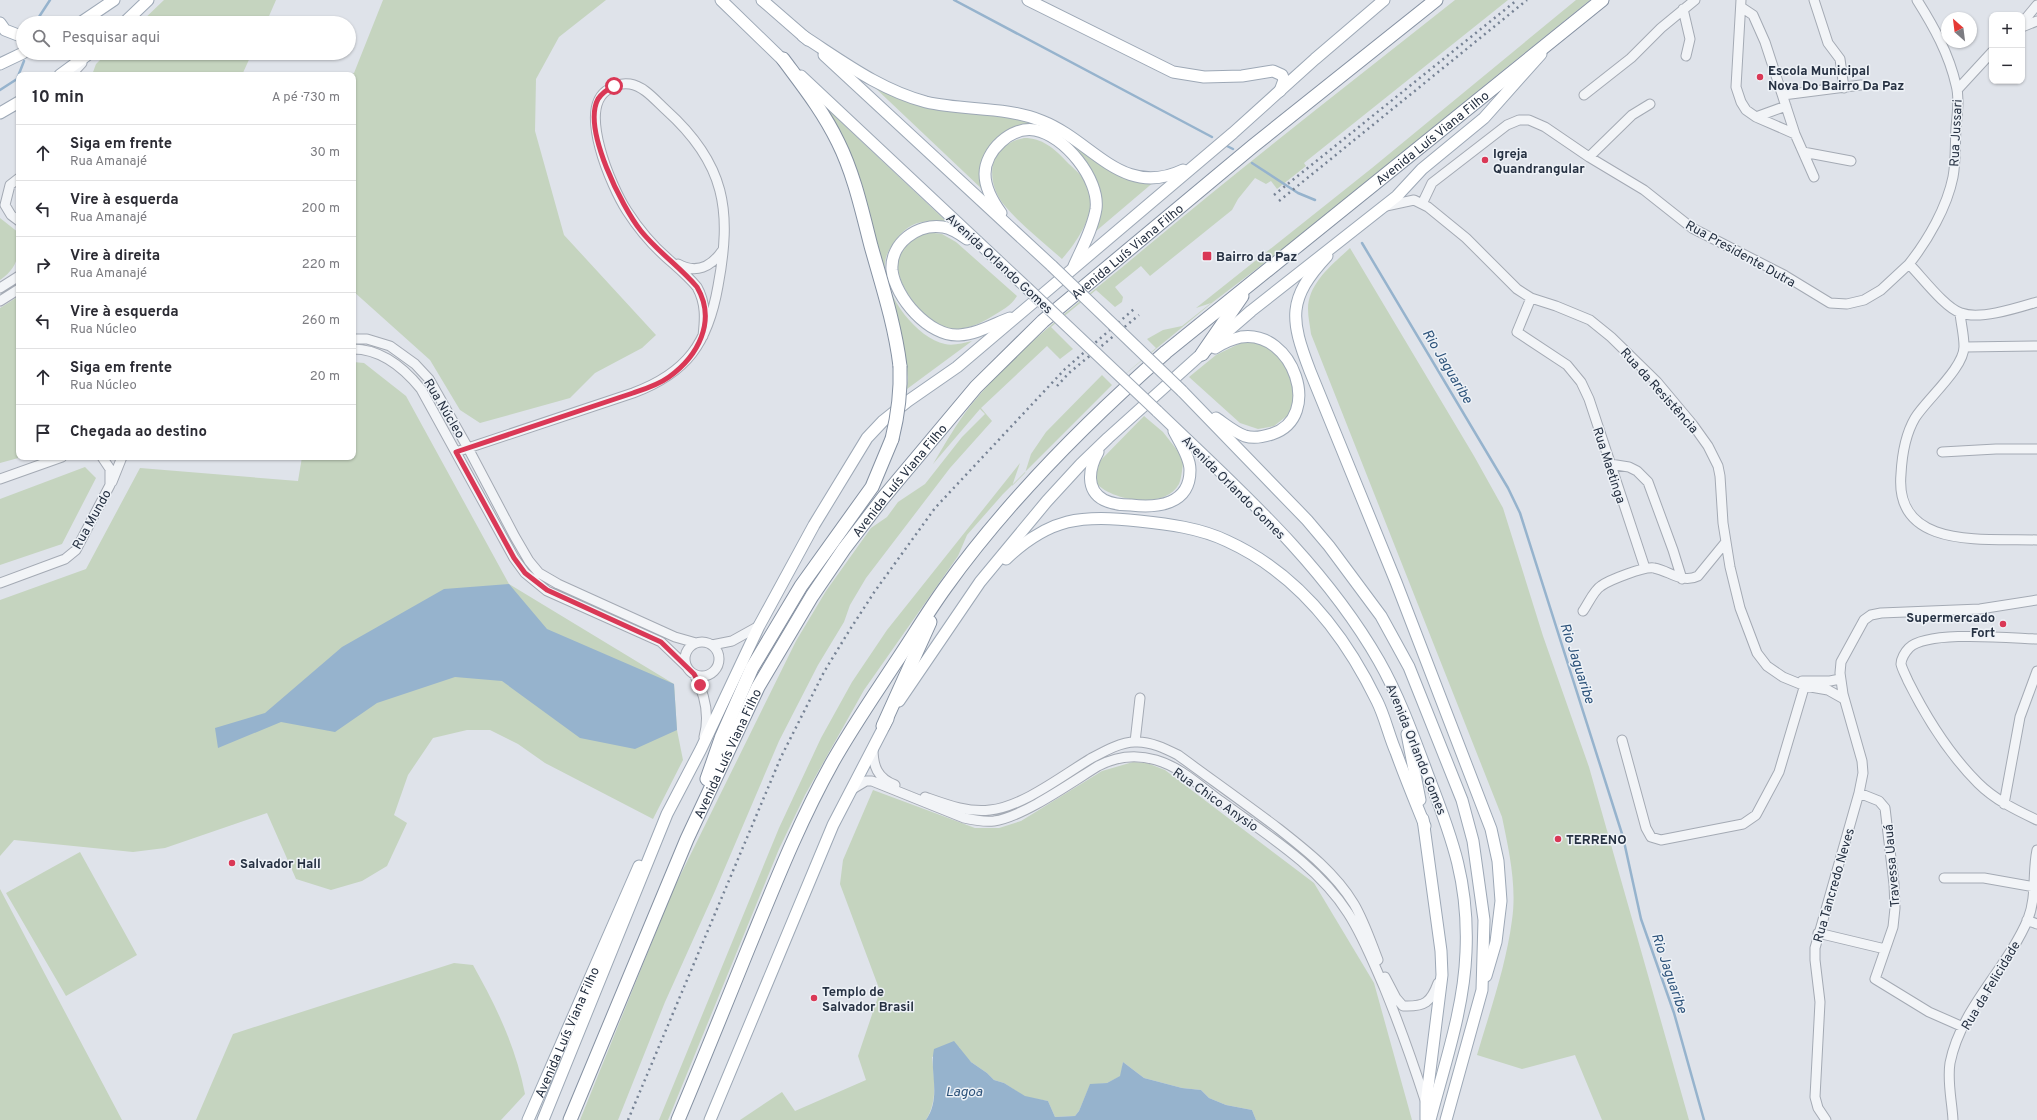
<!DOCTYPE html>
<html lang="pt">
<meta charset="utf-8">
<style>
:root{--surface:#fff;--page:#f7f7f7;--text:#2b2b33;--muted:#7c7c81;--line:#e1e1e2}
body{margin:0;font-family:Overpass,sans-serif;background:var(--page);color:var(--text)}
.controls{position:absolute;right:12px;top:12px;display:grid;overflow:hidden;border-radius:8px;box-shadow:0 1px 3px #0004}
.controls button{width:36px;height:36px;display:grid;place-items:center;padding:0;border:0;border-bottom:1px solid var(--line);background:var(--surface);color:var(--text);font:20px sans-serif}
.compass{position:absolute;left:1941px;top:12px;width:36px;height:36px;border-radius:50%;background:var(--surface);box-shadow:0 1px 3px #0004;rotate:332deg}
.stop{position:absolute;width:12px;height:12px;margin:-9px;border:3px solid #da3856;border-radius:50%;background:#fff}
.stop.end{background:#da3856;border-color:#fff;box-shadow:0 1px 4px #0008}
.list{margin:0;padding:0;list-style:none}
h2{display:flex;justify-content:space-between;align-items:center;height:52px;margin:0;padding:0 16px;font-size:17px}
h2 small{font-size:13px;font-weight:400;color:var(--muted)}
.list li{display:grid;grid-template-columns:26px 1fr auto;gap:12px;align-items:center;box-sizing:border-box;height:56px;padding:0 16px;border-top:1px solid var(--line)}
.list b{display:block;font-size:15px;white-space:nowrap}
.list p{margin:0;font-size:13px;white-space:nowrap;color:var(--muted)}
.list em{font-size:13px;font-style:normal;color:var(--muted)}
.icon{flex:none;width:22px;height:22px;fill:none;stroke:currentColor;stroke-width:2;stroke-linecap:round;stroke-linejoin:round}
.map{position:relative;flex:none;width:2037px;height:1120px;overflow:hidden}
.search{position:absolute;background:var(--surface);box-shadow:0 1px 3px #0004;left:16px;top:16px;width:340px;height:44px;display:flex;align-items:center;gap:10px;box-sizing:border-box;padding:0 14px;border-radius:22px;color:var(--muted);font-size:15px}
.panel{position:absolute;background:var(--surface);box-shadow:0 1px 3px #0004;left:16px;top:72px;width:340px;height:388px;border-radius:8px}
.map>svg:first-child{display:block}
.green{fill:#c5d4bf}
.water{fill:#96b3cd}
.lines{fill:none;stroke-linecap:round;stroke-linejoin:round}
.stream{stroke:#96b3cd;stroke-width:2.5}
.minor-casing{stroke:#a4aab4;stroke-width:11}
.major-casing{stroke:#9da8b6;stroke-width:13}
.highway-casing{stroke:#8591a2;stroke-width:15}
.minor{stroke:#f2f4f7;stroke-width:9}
.major{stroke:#fff;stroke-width:11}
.highway{stroke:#fff;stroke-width:13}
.rail{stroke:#778395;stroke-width:2.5;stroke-dasharray:2 4;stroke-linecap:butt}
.major-bridge-casing{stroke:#9da8b6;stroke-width:13;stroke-linecap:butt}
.highway-bridge-casing{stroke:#8591a2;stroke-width:15;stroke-linecap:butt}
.major-bridge{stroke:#fff;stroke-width:11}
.highway-bridge{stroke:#fff;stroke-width:13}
.route{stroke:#da3856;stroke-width:5}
.poi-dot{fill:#da3856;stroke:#eef2f7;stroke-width:1.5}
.labels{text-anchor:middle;stroke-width:3;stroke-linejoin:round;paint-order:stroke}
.poi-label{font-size:13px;font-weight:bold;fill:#263142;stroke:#eef2f7;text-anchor:start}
.street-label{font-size:13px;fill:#263142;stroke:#eef2f7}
.water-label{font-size:14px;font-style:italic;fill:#2c527a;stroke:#eef2f7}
</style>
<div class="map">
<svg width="2037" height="1120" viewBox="0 0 2037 1120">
<rect width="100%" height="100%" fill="#dfe3ea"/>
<!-- green -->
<path class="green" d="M164 0H276L266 23H140Z
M383 0H606L559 37 536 79 535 131 564 235 656 335 642 348 595 373 570 398 480 423 460 410 430 360 353 291V75H351L354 73Z
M1455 0H1508L1304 163 1306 166 1277 189 1271 181 1266 184 1255 178 1238 199 1232 210 1150 276 1141 266 1115 287 1123 297 1122 302 1115 307 1096 290 1051 327 1073 349 1060 359 1047 346 981 408 992 421 950 468 866 578 850 605 844 622 818 665 779 741 715 891 665 1002 618 1120H580L673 890 796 641 826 591 871 528 887 517 898 502 925 484 962 437 985 414 980 409 933 464C945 444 956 424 971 405 1019 345 1085 299 1144 249 1246 164 1351 82 1455 0Z
M1576 0H1590L1284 248 1213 302 1112 385 1003 494 967 535 958 556 864 690 805 795 779 849 668 1120H659L779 828 821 738 852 682 887 630 1020 463 1012 486 1025 473 1031 454 1046 432 1102 375 1112 385 1156 348 1147 339 1163 330 1182 326 1211 303 1196 308 1372 168Z
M107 53H252L242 75H92L96 64Z
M870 83 1039 125 1048 128 1125 178 1141 183 1155 181 1095 232C1097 222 1102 209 1101 198 1099 166 1063 147 1040 129L1001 137 983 190Z
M825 107 948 223C925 219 909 221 895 241 890 248 886 254 885 263 882 293 916 338 945 344 953 346 963 343 972 341L907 389 908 378 904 347 868 212C861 173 843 141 825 107Z
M1024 138C1042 138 1054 148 1066 161 1073 168 1082 175 1087 184 1101 207 1077 242 1062 259 1043 242 1021 225 1005 206 989 188 985 155 1010 143 1014 140 1020 139 1024 138Z
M0 218 19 233C19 254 19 267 0 280Z
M927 232 942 234 956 242 1017 296C1011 306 1001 311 991 317 979 325 959 332 944 328 924 321 894 283 898 260 901 245 913 237 927 232Z
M1350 248 1474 456 1503 508 1543 636 1589 767 1689 1120H1602L1575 1055 1522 1069 1477 1055C1490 1011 1506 966 1512 920 1517 886 1509 851 1502 817L1311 334C1310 326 1308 317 1308 309 1308 283 1333 264 1350 248Z
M19 296V457H22L0 463V308Z
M1247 340 1262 342 1287 363 1296 399 1288 415 1274 426 1258 429 1240 423 1189 377 1216 355Z
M353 362 364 363 406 396 509 584 674 684 677 730 683 760 653 819 545 763 518 744 490 730H467L433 738 408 775 394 815 407 823 387 866 362 881 331 890 296 879 267 813 165 848 133 852 14 840 0 856V600L86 569 140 468 298 481 302 457H353Z
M1144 416 1163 432 1184 459C1182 467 1182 477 1179 484 1165 510 1112 501 1096 483L1097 464Z
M85 467 96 478 62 544 0 565V499Z
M1133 762 1147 763 1165 770 1314 883 1374 983 1412 1120H1256L1252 1110 1226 1105 1209 1098 1201 1090 1182 1088 1144 1078 1123 1062 1121 1076 1107 1083 1090 1085 1079 1111 1075 1116 1055 1117 1048 1101 1025 1097 1004 1083 994 1080 987 1073 971 1062 962 1054 959 1047 932 1057C934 1078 938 1101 926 1120H740L782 1092 795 1111 866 1080 858 1056 880 991 840 884 843 860 873 790 975 828H999L1021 821 1102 771Z
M80 852 137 955 66 996 6 893Z
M0 889 122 1120H0Z
M454 963 473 965C496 1006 516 1047 525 1094L501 1120H196L233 1034Z"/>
<!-- water -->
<path class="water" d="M509 584 547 629 674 684 677 730 635 749 580 738 502 681 455 677 377 703 335 732 281 722 218 748 215 728 265 713 342 647 444 589Z
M954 1041 971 1062 987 1073 994 1080 1004 1083 1025 1096 1048 1101 1055 1117 1075 1116 1079 1111 1090 1084 1107 1083 1120 1076 1123 1062 1144 1078 1182 1088 1201 1090 1209 1098 1226 1105 1252 1110 1256 1120H926C942 1096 929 1073 934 1049Z"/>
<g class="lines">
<!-- stream -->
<path class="stream" d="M954 0 1212 137
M35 23 50 0
M0 90 17 79 24 61
M1227 146 1233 149
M1252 163 1298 193 1315 200
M1362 243 1508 488 1520 513 1623 837 1641 919 1674 1013 1704 1120"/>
<!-- minor casing -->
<g class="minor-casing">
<path id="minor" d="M1741 0 1736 87 1741 102 1746 110 1756 117 1786 106
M1814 0 1828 43 1840 59 1844 88
M1741 7 1753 15 1765 42 1795 134 1814 177
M1683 9 1690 39 1686 56
M2022 23 2037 5
M2022 27 2037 21
M71 75 82 63
M1957 90 1992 52
M1584 95 1631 58 1661 28 1695 0
M1783 95 1861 85
M1756 117 1795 134
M1803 152 1851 161
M1589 157 1632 115 1650 104
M19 178 10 185 5 205 11 215 19 221
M1422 204 1432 183 1507 125 1519 120H1529L1545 127 1589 157 1644 190 1692 228 1784 275 1830 303 1847 304 1864 300 1881 290 1909 264C1922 277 1945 308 1961 313 1980 320 2017 308 2037 302
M1386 206 1414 200 1428 207 1466 238 1517 289 1531 298 1556 306 1590 320 1611 337 1657 382 1693 425 1708 446 1718 466 1720 476 1723 523 1730 567 1740 608 1757 653 1767 666 1783 677 1805 686 1828 690 1844 699
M678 264C696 274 711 267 722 251
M1909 264C1928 240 1947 207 1953 177 1956 161 1955 144 1956 128 1957 114 1960 99 1956 85 1949 54 1934 27 1917 0
M0 288 19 276
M1531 298 1517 332 1567 365 1581 382 1589 399 1645 568
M0 301 19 289
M1960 313C1961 324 1964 335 1964 346 1965 367 1926 400 1915 418 1905 435 1902 455 1901 474 1894 551 1987 538 2037 540
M353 339H367L390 346 415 364 429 379 468 448 515 537 529 561 539 573 558 584 675 637 696 643
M1965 347 2037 346
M353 349C382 349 404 368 421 389L514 558 525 573 547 591 661 642 687 667
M456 452 633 393C687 373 708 343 718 286 732 211 726 164 666 110 656 101 644 86 630 84 623 83 615 85 609 89 576 107 612 188 627 211 638 228 651 244 667 258 677 267 688 276 697 287 706 303 705 319 703 336
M1942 452 1996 449H2037
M1610 464 1629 467 1637 471 1648 482 1673 550 1682 579
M0 479 62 457
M112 482 122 457
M0 583 65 559 76 550 110 485V469L102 457
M1583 611C1588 604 1594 590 1601 586 1609 580 1645 566 1654 568 1670 571 1682 584 1698 576L1725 543
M2037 639C2009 638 1928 630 1909 648 1905 652 1901 659 1901 664 1902 669 1906 676 1908 681 1926 717 1950 755 1978 783 1995 800 2016 810 2037 820
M685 659a17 17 0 1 1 34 0a17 17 0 1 1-34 0Z
M712 645 732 641 759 626
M694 674C705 694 710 715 704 737
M1802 681H1830L1840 679
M1622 740 1646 828 1651 837 1661 840 1743 824 1756 815 1779 772 1806 681
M1135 742 1140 698
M873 748C873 766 877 778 895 785
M851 790 866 781H872L964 818C973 820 984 822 994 821 1023 817 1072 782 1098 766 1117 756 1136 754 1156 760 1181 767 1202 788 1222 802 1267 835 1318 866 1348 913 1363 936 1373 962 1384 987 1400 1026 1413 1063 1426 1103
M1859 793 1879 801 1885 808 1894 884 1895 908 1893 927 1875 979 1929 1012 1963 1027
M925 797C945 804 968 813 990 810 1022 807 1062 776 1090 759 1103 752 1120 742 1135 742 1150 741 1166 749 1178 755 1212 780 1246 804 1279 829 1307 851 1335 873 1354 904 1364 921 1371 942 1378 960
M2004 804 2020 717 2037 671
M1944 878H1984L2035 887
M2027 920 2037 924
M1818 933 1885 949
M1385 977 1396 998 1403 1006C1425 1007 1431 1002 1438 983
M1826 1120 1818 1108 1815 1097 1820 1002 1815 960V948L1859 793 1863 773 1862 761 1843 694 1840 673 1841 662 1864 620 1871 615 1881 613 1980 609 2037 600
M1953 1120C1952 1101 1947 1082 1950 1063 1961 1008 2007 969 2028 919 2037 896 2032 873 2037 850"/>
</g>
<!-- major casing -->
<g class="major-casing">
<g id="major">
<path d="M721 0 788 65"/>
<path d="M762 0 808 40"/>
<path d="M1028 0 1173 72 1204 77 1242 76 1273 71 1282 75 1284 80 1280 91"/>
<path d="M0 23 5 30 23 37"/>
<path d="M80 23 114 0"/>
<path d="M124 23 148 0"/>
<path d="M803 36C842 61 880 90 926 102 964 111 1005 106 1042 121 1093 141 1122 199 1183 170"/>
<path d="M824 55 1052 266"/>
<path d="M0 64 23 53"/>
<path d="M60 75 90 53"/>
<path d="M801 76 1027 288"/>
<path d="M0 113 19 102"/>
<path d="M1001 213C993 202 985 188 985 174 985 151 1011 126 1035 130 1064 135 1100 179 1096 209 1093 228 1082 248 1074 266"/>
<path d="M967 239C960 234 951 228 943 227 918 223 890 243 892 270 895 297 929 337 959 335 977 334 994 324 1010 318"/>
<path d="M1327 256C1287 299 1290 319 1310 371L1396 582 1491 829 1498 861 1501 901 1496 942 1486 976"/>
<path d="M1215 348C1223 343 1232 339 1241 337 1293 329 1324 417 1272 434 1263 437 1254 439 1245 436 1234 432 1225 424 1216 418"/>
<path d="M1182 391 1307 520 1329 546 1381 616 1409 667 1462 800 1473 841 1484 920 1482 990 1446 1120"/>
<path d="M1157 411C1237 488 1323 563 1379 661 1400 698 1414 738 1429 778 1453 840 1469 884 1466 952 1464 1009 1444 1066 1430 1120"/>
<path d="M1098 452C1089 468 1085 490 1104 500 1112 504 1122 505 1131 505 1157 508 1190 505 1190 470 1190 457 1180 443 1174 431"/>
<path d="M1006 559C1049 518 1082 514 1139 521 1168 524 1200 528 1227 541 1297 573 1344 633 1377 701 1385 717 1389 736 1396 752 1405 777 1415 801 1425 826"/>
<path d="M899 701 980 582 1047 501 1081 464 1108 438 1198 357 1251 311 1397 196 1422 169 1484 118 1541 54"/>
<path d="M1407 734 1420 800"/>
<path d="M1423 819 1441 951 1442 975 1426 1103V1119"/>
<path id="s1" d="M528 1120 639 866"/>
<path d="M543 1120 667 814 701 749 759 626 814 525 867 438 883 421 908 401 957 367 1233 133 1315 59 1384 0"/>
<path d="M710 1120 833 825 888 719"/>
</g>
</g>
<!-- highway casing -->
<g class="highway-casing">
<g id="highway">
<path d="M783 59C803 86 823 111 838 142 854 174 862 211 871 246 882 285 895 325 900 366"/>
<path d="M1202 354 1242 296"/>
<path d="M883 726 930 622"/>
<path d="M707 779 722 736 752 668 801 586 872 487 892 439"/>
<path id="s2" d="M570 1120 687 839 758 687 812 596 844 549 883 498 976 387 1043 321 1253 146 1436 0"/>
<path id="s3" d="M678 1120C702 1063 725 1006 748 949 774 886 799 822 832 763 851 729 873 697 894 665 911 640 927 613 945 588 1008 500 1085 423 1166 352L1602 0"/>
</g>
</g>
<!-- minor -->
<use href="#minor" class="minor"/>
<!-- major -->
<use href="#major" class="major"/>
<!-- highway -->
<use href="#highway" class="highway"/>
<!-- rail -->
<path class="rail" d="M1274 195 1517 0
M1279 201 1527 0
M1057 386 1069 373 1139 315
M628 1120 781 757 824 672 849 631 875 591 935 508 1065 369 1134 309"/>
<!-- major-bridge casing -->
<g class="major-bridge-casing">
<path id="major-bridge" d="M1052 266 1182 391
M1027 288 1157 411"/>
</g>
<!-- highway-bridge casing -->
<g class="highway-bridge-casing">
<path id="highway-bridge" d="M892 439C898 415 901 391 900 366"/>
</g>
<!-- major-bridge -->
<use href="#major-bridge" class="major-bridge"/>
<!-- highway-bridge -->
<use href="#highway-bridge" class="highway-bridge"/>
</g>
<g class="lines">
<!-- route -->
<path class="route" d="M614 86C608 89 602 93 598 99 582 129 622 207 641 231 658 252 680 267 697 287 717 321 698 356 669 377 658 385 645 389 633 393L456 452 514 558 525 573 547 590 661 642 694 674 700 685"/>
</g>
<!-- markers -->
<g class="poi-dot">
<circle cx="1760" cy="77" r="4"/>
<circle cx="1485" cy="160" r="4"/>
<rect x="1202" y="251" width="10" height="10" rx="2"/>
<circle cx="2003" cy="624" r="4"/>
<circle cx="1558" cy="839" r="4"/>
<circle cx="232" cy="863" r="4"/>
<circle cx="814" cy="998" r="4"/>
</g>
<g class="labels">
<!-- poi labels -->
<g class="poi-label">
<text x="1768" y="75">Escola Municipal<tspan x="1768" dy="15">Nova Do Bairro Da Paz</tspan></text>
<text x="1493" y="158">Igreja<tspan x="1493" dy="15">Quandrangular</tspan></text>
<text x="1216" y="261">Bairro da Paz</text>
<text x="1995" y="622" text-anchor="end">Supermercado<tspan x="1995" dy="15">Fort</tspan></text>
<text x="1566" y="844">TERRENO</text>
<text x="240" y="868">Salvador Hall</text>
<text x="822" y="996">Templo de<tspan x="822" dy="15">Salvador Brasil</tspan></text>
</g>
<!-- street labels -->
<g class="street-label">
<text transform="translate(1955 133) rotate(-87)" y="5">Rua Jussari</text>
<text dy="5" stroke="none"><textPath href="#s3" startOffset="1263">Avenida Luís Viana Filho</textPath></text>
<text dy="5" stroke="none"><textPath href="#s2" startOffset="1047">Avenida Luís Viana Filho</textPath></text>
<text transform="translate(1741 253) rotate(29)" y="5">Rua Presidente Dutra</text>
<text transform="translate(1000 263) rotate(43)" y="5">Avenida Orlando Gomes</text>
<text transform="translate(1660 390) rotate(48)" y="5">Rua da Resistência</text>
<text transform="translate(445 408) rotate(59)" y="5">Rua Núcleo</text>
<text transform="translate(1610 465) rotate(72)" y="5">Rua Maetinga</text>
<text dy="5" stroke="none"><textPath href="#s2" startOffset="723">Avenida Luís Viana Filho</textPath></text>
<text transform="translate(1234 487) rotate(45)" y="5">Avenida Orlando Gomes</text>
<text transform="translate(91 519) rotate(-61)" y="5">Rua Mundo</text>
<text transform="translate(1417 749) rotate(68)" y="5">Avenida Orlando Gomes</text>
<text dy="5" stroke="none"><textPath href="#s2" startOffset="399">Avenida Luís Viana Filho</textPath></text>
<text transform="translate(1216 799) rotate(35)" y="5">Rua Chico Anysio</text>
<text transform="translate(1891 866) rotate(-95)" y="5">Travessa Uauá</text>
<text transform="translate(1833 885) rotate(-74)" y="5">Rua Tancredo Neves</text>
<text transform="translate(1990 985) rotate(-59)" y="5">Rua da Felicidade</text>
<text dy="5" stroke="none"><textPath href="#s1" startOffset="96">Avenida Luís Viana Filho</textPath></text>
</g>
<!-- water labels -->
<g class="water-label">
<text transform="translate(1448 366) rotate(59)" y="5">Rio Jaguaribe</text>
<text transform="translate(1578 663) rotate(72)" y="5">Rio Jaguaribe</text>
<text transform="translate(1670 973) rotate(71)" y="5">Rio Jaguaribe</text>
<text x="964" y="1096">Lagoa</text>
</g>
</g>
</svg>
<div class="controls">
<button>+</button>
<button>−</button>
</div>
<svg class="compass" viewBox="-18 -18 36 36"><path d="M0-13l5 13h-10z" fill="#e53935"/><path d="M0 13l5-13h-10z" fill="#7c7c81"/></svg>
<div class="stop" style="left:614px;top:86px"></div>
<div class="stop end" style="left:700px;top:685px"></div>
<div class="search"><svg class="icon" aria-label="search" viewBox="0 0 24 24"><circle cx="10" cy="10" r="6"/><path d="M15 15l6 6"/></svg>Pesquisar aqui</div>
<section class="panel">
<h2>10 min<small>A pé · 730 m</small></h2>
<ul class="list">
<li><svg class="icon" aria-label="ahead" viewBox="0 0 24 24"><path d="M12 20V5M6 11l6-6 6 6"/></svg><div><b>Siga em frente</b><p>Rua Amanajé</p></div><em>30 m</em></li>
<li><svg class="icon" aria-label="left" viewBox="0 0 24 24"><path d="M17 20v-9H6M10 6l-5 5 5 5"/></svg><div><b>Vire à esquerda</b><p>Rua Amanajé</p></div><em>200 m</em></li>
<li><svg class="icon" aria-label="right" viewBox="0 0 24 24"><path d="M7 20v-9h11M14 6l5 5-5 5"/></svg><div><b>Vire à direita</b><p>Rua Amanajé</p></div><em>220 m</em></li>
<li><svg class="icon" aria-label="left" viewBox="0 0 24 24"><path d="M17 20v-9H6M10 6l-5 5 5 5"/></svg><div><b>Vire à esquerda</b><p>Rua Núcleo</p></div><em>260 m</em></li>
<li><svg class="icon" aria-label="ahead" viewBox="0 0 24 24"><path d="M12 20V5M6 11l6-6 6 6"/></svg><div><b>Siga em frente</b><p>Rua Núcleo</p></div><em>20 m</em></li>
<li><svg class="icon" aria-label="arrive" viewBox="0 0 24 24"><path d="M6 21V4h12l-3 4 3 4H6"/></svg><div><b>Chegada ao destino</b></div></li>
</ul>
</section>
</div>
